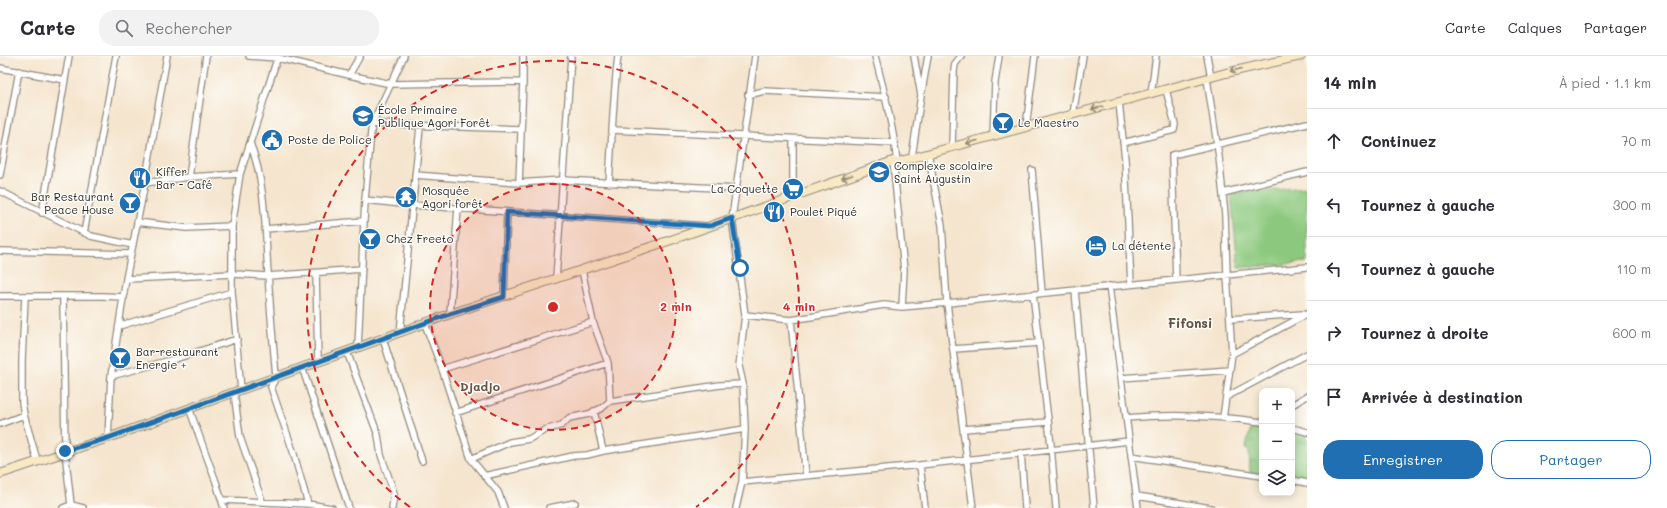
<!DOCTYPE html>
<html lang="fr">
<meta charset="utf-8">
<style>
:root{--surface:#fff;--page:#f2f2f3;--text:#2b2b33;--muted:#7c7c81;--line:#e1e1e2;--accent:#1f6fb2}
body{margin:0;font-family:Mali,sans-serif;background:var(--page);color:var(--text)}
.controls{position:absolute;right:12px;bottom:12px;display:grid;overflow:hidden;border-radius:8px;box-shadow:0 2px 10px #0003}
.controls button{width:36px;height:36px;display:grid;place-items:center;padding:0;border:0;border-bottom:1px solid var(--line);background:var(--surface);color:var(--text);font:20px sans-serif}
.stop{position:absolute;width:12px;height:12px;margin:-9px;border:3px solid #1f6fb2;border-radius:50%;background:#fff}
.stop.end{background:#1f6fb2;border-color:#fff;box-shadow:0 1px 4px #0008}
.list{margin:0;padding:0;list-style:none}
h2{display:flex;justify-content:space-between;align-items:center;height:52px;margin:0;padding:0 16px;font-size:17px}
h2 small{font-size:13px;font-weight:400;color:var(--muted)}
.list li{display:grid;grid-template-columns:26px 1fr auto;gap:12px;align-items:center;box-sizing:border-box;height:64px;padding:0 16px;border-top:1px solid var(--line)}
.list b{display:block;font-size:15px;white-space:nowrap}
.list em{font-size:13px;font-style:normal;color:var(--muted)}
.actions{display:flex;gap:8px;padding:12px 16px}
.actions a{flex:1;padding:9px 0;border:1px solid var(--accent);border-radius:16px;text-align:center;font-size:14px;color:var(--accent)}
.actions .main{background:var(--accent);color:#fff}
.icon{flex:none;width:22px;height:22px;fill:none;stroke:currentColor;stroke-width:2;stroke-linecap:round;stroke-linejoin:round}
.map{position:relative;flex:none;width:1307px;height:452px;overflow:hidden}
header{display:flex;align-items:center;gap:24px;box-sizing:border-box;height:56px;padding:0 20px;background:var(--surface);border-bottom:1px solid var(--line)}
header strong{font-size:19px}
nav{display:flex;gap:22px;margin-inline-start:auto;font-size:14px}
.search{width:280px;height:36px;background:var(--page);display:flex;align-items:center;gap:10px;box-sizing:border-box;padding:0 14px;border-radius:16px;color:var(--muted);font-size:15px}
main{display:flex}
aside{flex:1;background:var(--surface)}
.map>svg:first-child{display:block}
.grass{fill:url(#grass-tufts);stroke:#5c7a54}
.pitch{fill:#8cc97e;stroke:#5c7a54}
.lines{fill:none;stroke-linecap:round;stroke-linejoin:round}
.street-casing{stroke:#90887c;stroke-width:8}
.secondary-casing{stroke:#90887c;stroke-width:10}
.street{stroke:#fff;stroke-width:5.5}
.secondary{stroke:#f8e8c3;stroke-width:8}
.oneway{stroke:#928a77}
.route{stroke:#1f6fb2;stroke-width:5}
.ring{fill:none;stroke:#d62828;stroke-width:2;stroke-dasharray:7 5}
.labels{text-anchor:middle;stroke-width:3;stroke-linejoin:round;paint-order:stroke}
.poi-label{font-size:11px;fill:#2b2b2b;stroke:#fdfcf7;text-anchor:start}
.neighbourhood-label{font-size:12px;font-weight:bold;fill:#665344;stroke:#fdfcf7}
.quarter-label{font-size:13px;font-weight:bold;fill:#665344;stroke:#fdfcf7}
.centre{fill:#d62828;stroke:#fdfcf7;stroke-width:2}
.ring-label{font-size:12px;text-anchor:middle;font-weight:bold;fill:#d62828;stroke:#fdfcf7;stroke-width:3;stroke-linejoin:round;paint-order:stroke}
</style>
<header>
<strong>Carte</strong>
<div class="search"><svg class="icon" aria-label="search" viewBox="0 0 24 24"><circle cx="10" cy="10" r="6"/><path d="M15 15l6 6"/></svg>Rechercher</div>
<nav><a>Carte</a><a>Calques</a><a>Partager</a></nav>
</header>
<main>
<div class="map">
<svg width="1307" height="452" viewBox="0 0 1307 452">
<defs>
<pattern id="grass-tufts" width="24" height="20" patternUnits="userSpaceOnUse"><rect width="24" height="20" fill="#8cc97e"/><path d="M3 7l-1-3M5 7V3M7 7l1-3M15 17l-1-3M17 17v-4M19 17l1-3" fill="none" stroke="#73a367"/></pattern>
</defs>
<rect width="100%" height="100%" fill="#fdfcf7"/>
<filter id="ink" filterUnits="userSpaceOnUse"><feTurbulence type="fractalNoise" baseFrequency=".025" numOctaves="2"/><feDisplacementMap in="SourceGraphic" scale="8" xChannelSelector="R" yChannelSelector="G"/><feConvolveMatrix kernelMatrix="1 2 1 2 8 2 1 2 1" color-interpolation-filters="sRGB"/></filter>
<filter id="wash" filterUnits="userSpaceOnUse"><feTurbulence type="fractalNoise" baseFrequency=".012" numOctaves="4" result="noise"/><feDisplacementMap in="SourceGraphic" scale="16" xChannelSelector="R" yChannelSelector="G"/><feGaussianBlur stdDeviation="0.9" result="paint"/><feColorMatrix in="noise" values="0 0 0 0 0 0 0 0 0 0 0 0 0 0 0 0 0 1.4 0 .05"/><feComposite in="paint" operator="in"/></filter>
<g filter="url(#wash)">
<rect width="100%" height="100%" fill="#f5e5ce"/>
<!-- grass -->
<path class="grass" d="M1251 372 1262 373V418L1250 417 1249 394 1245 393Z
M1292 376 1307 377V422L1292 421Z"/>
<!-- pitch -->
<path class="pitch" d="M1307 131V206L1238 212 1231 138Z"/>
</g>
<g filter="url(#ink)">
<g class="lines">
<!-- street casing -->
<g class="street-casing">
<path id="street" d="M249 0 278 2 349 19 391 28 523 26
M875 0C884 35 893 70 897 106
M1207 0 1211 22
M0 12 65 24
M349 19 360 0
M1207 23 1219 101 1225 159 1227 219 1232 298 1223 362
M922 35 928 0
M1151 38 1156 0
M748 39 764 35 886 41
M1119 46 1125 103 1131 228
M1073 58 1083 0
M372 68 521 73
M1026 71 1035 0
M613 74 895 87
M993 80 995 26 999 0
M793 83V140
M250 87C266 127 265 174 268 217 270 252 273 286 276 321L271 331 293 395 308 448
M1123 87 1174 74 1175 68 1166 34
M952 91 954 15 955 8 961 0
M928 97 942 169 947 247 973 452
M912 101 921 39 914 0
M893 105 904 214 902 251
M1032 114 1042 237
M0 119 19 15
M415 119 519 127 562 124 736 133
M189 121 206 0
M145 127 167 0
M519 127 523 26V0
M609 127C612 84 613 42 618 0
M0 135 91 180 133 189
M1223 137 1307 116
M365 144 412 149 706 170
M42 157 69 0
M137 166 186 172 232 170
M265 173 364 165
M84 177 116 0
M0 195 131 198
M582 214 593 266 608 307 610 345
M316 217 318 306
M126 223 233 218 268 220 362 213
M556 223 571 0
M1176 224 1172 99 1307 67
M1109 230 1138 452
M1075 234 1094 452
M1033 238 1051 389 1056 452
M0 240H102L124 241
M63 240 65 395 71 449
M25 241 22 304V346L24 359 37 404
M504 241 507 156
M450 258 458 152
M745 259 791 264 884 249 902 251 947 247 1307 211
M1230 263 1303 258
M791 264 806 420
M425 268 442 313 471 403 498 436 504 452
M119 270 232 236
M400 277 420 71
M383 283 422 405
M358 291 365 144 371 76 372 68 404 0
M953 293 1039 287
M347 296 378 379 381 399 393 434 394 439 392 452
M1232 298 1307 258
M302 311 349 452
M442 313 593 266
M111 320 175 303 237 283
M1121 322 1230 314
M241 334 232 236V170L240 118 278 0
M234 336 240 381 262 445
M1226 341 1307 298
M1292 349 1307 340
M189 352 216 426 224 452
M594 355 603 395
M455 357 608 307
M1126 362C1171 358 1218 360 1262 366
M0 368 24 359
M1292 372 1307 376
M964 373 1048 366
M108 382 111 320 126 223 145 127 189 121 240 118
M1021 397 1025 452
M1131 400 1262 420
M471 403 510 386 529 383 545 374 562 369 569 362 589 358 602 352 610 345 720 329 743 328
M920 409 925 452
M484 420 573 400 587 399 603 395 745 373
M1292 424 1307 427
M742 426 920 409 1129 385
M1137 440 1211 452
M222 444 308 448 332 452
M63 452 71 449 83 452
M549 452 575 447
M736 452 742 426 745 373 743 328 739 310 745 259 732 162 755 0"/>
</g>
<!-- secondary casing -->
<g class="secondary-casing">
<path id="secondary" d="M0 418 108 382 450 258 674 183 893 105 897 106 1226 17 1301 0"/>
</g>
<!-- street -->
<use href="#street" class="street"/>
<!-- secondary -->
<use href="#secondary" class="secondary"/>
</g>
<!-- one-way arrows -->
<defs><path id="oneway-shaft" d="M-6 0H5M1.5-3L5.5 0L1.5 3" fill="none" stroke-width="1.6" stroke-linecap="round" stroke-linejoin="round"/></defs>
<g class="oneway">
<use href="#oneway-shaft" transform="translate(1236 14) rotate(166)"/>
<use href="#oneway-shaft" transform="translate(1097 52) rotate(166)"/>
<use href="#oneway-shaft" transform="translate(972 86) rotate(165)"/>
<use href="#oneway-shaft" transform="translate(847 121) rotate(161)"/>
</g>
</g>
<g class="lines" filter="url(#ink)">
<!-- route -->
<path class="route" d="M65 395 108 382 450 258 504 241 507 156 710 170 732 162 740 212"/>
</g>
<!-- distance rings -->
<circle cx="553" cy="251" r="123" fill="#d62828" fill-opacity=".12"/>
<g class="ring">
<circle cx="553" cy="251" r="123"/>
<path d="M410 451A246 246 0 1 1 696 451"/>
</g>
<!-- icons -->
<defs>
<g id="school-disc" transform="scale(1.15)"><circle r="9.5" fill="#1f6fb2" stroke="#fdfcf7"/><path d="M0-5L7-2L0 1L-7-2ZM-4 1L0 2.5L4 1V4Q0 6-4 4Z" fill="#fff"/></g>
<g id="bar-disc" transform="scale(1.15)"><circle r="9.5" fill="#1f6fb2" stroke="#fdfcf7"/><path d="M-6-5H6L.8 .8V4.5H3.5V6h-7V4.5H-.8V.8Z" fill="#fff"/></g>
<g id="civic-disc" transform="scale(1.15)"><circle r="9.5" fill="#1f6fb2" stroke="#fdfcf7"/><path d="M-.6-6.5H3V-4.5H.6V-3L4-1V1h2V6H-6V1h2V-1L-.6-3ZM-1.2 2.5V6h2.4V2.5Z" fill="#fff"/></g>
<g id="restaurant-disc" transform="scale(1.15)"><circle r="9.5" fill="#1f6fb2" stroke="#fdfcf7"/><path d="M-5-6h1v4h1v-4h1v4h1v-4h1v5L-1.5 .5V6h-2V.5L-5-1ZM5-6V6H3V1.5H1.5Q1.5-4 5-6Z" fill="#fff"/></g>
<g id="supermarket-disc" transform="scale(1.15)"><circle r="9.5" fill="#1f6fb2" stroke="#fdfcf7"/><path d="M-6-5.5h2.5l.6 2H6L4.5 2H-2.5L-4.4-4H-6ZM-1.5 3.2a1.3 1.3 0 1 0 .1 0ZM3 3.2a1.3 1.3 0 1 0 .1 0Z" fill="#fff"/></g>
<g id="temple-disc" transform="scale(1.15)"><circle r="9.5" fill="#1f6fb2" stroke="#fdfcf7"/><path d="M0-6L5-2H3V0L6.5 2.5H4V6H1.5V3h-3V6H-4V2.5H-6.5L-3 0V-2H-5Z" fill="#fff"/></g>
<g id="hotel-disc" transform="scale(1.15)"><circle r="9.5" fill="#1f6fb2" stroke="#fdfcf7"/><path d="M-6-4.5h1.5V1H6V5H4.5V3h-9V5H-6ZM-4 0a1.8 1.8 0 1 1 3.6 0ZM.5 0V-2.5h3Q6-2.5 6 0Z" fill="#fff"/></g>
</defs>
<g fill-rule="evenodd">
<use href="#school-disc" x="363" y="60"/>
<use href="#bar-disc" x="1003" y="67"/>
<use href="#civic-disc" x="272" y="84"/>
<use href="#school-disc" x="879" y="116"/>
<use href="#restaurant-disc" x="140" y="122"/>
<use href="#supermarket-disc" x="793" y="133"/>
<use href="#temple-disc" x="406" y="141"/>
<use href="#bar-disc" x="130" y="147"/>
<use href="#restaurant-disc" x="774" y="156"/>
<use href="#bar-disc" x="370" y="183"/>
<use href="#hotel-disc" x="1096" y="190"/>
<use href="#bar-disc" x="120" y="302"/>
</g>
<g class="labels">
<!-- poi labels -->
<g class="poi-label">
<text x="378" y="58">École Primaire<tspan x="378" dy="13">Publique Agori Forêt</tspan></text>
<text x="1018" y="71">Le Maestro</text>
<text x="288" y="88">Poste de Police</text>
<text x="894" y="114">Complexe scolaire<tspan x="894" dy="13">Saint Augustin</tspan></text>
<text x="156" y="120">Kiffer<tspan x="156" dy="13">Bar - Café</tspan></text>
<text x="778" y="137" text-anchor="end">La Coquette</text>
<text x="422" y="139">Mosquée<tspan x="422" dy="13">Agori forêt</tspan></text>
<text x="114" y="145" text-anchor="end">Bar Restaurant<tspan x="114" dy="13">Peace House</tspan></text>
<text x="790" y="160">Poulet Piqué</text>
<text x="386" y="187">Chez Freeto</text>
<text x="1112" y="194">La détente</text>
<text x="136" y="300">Bar-restaurant<tspan x="136" dy="13">Energie +</tspan></text>
</g>
<!-- neighbourhood labels -->
<g class="neighbourhood-label">
<text x="480" y="335">Djadjo</text>
</g>
<!-- quarter labels -->
<g class="quarter-label">
<text x="1190" y="272">Fifonsi</text>
</g>
</g>
<circle cx="553" cy="251" r="6" class="centre"/>
<g class="ring-label">
<text x="676" y="255">2 min</text>
<text x="799" y="255">4 min</text>
</g>
</svg>
<div class="controls">
<button>+</button>
<button>−</button>
<button><svg class="icon" aria-label="layers" viewBox="0 0 24 24"><path d="M12 4l9 5-9 5-9-5zM3 14l9 5 9-5"/></svg></button>
</div>
<div class="stop" style="left:740px;top:212px"></div>
<div class="stop end" style="left:65px;top:395px"></div>
</div>
<aside>
<h2>14 min<small>À pied · 1.1 km</small></h2>
<ul class="list">
<li><svg class="icon" aria-label="ahead" viewBox="0 0 24 24"><path d="M12 20V5M6 11l6-6 6 6"/></svg><div><b>Continuez</b></div><em>70 m</em></li>
<li><svg class="icon" aria-label="left" viewBox="0 0 24 24"><path d="M17 20v-9H6M10 6l-5 5 5 5"/></svg><div><b>Tournez à gauche</b></div><em>300 m</em></li>
<li><svg class="icon" aria-label="left" viewBox="0 0 24 24"><path d="M17 20v-9H6M10 6l-5 5 5 5"/></svg><div><b>Tournez à gauche</b></div><em>110 m</em></li>
<li><svg class="icon" aria-label="right" viewBox="0 0 24 24"><path d="M7 20v-9h11M14 6l5 5-5 5"/></svg><div><b>Tournez à droite</b></div><em>600 m</em></li>
<li><svg class="icon" aria-label="arrive" viewBox="0 0 24 24"><path d="M6 21V4h12l-3 4 3 4H6"/></svg><div><b>Arrivée à destination</b></div></li>
</ul>
<div class="actions"><a class="main">Enregistrer</a><a>Partager</a></div>
</aside>
</main>
